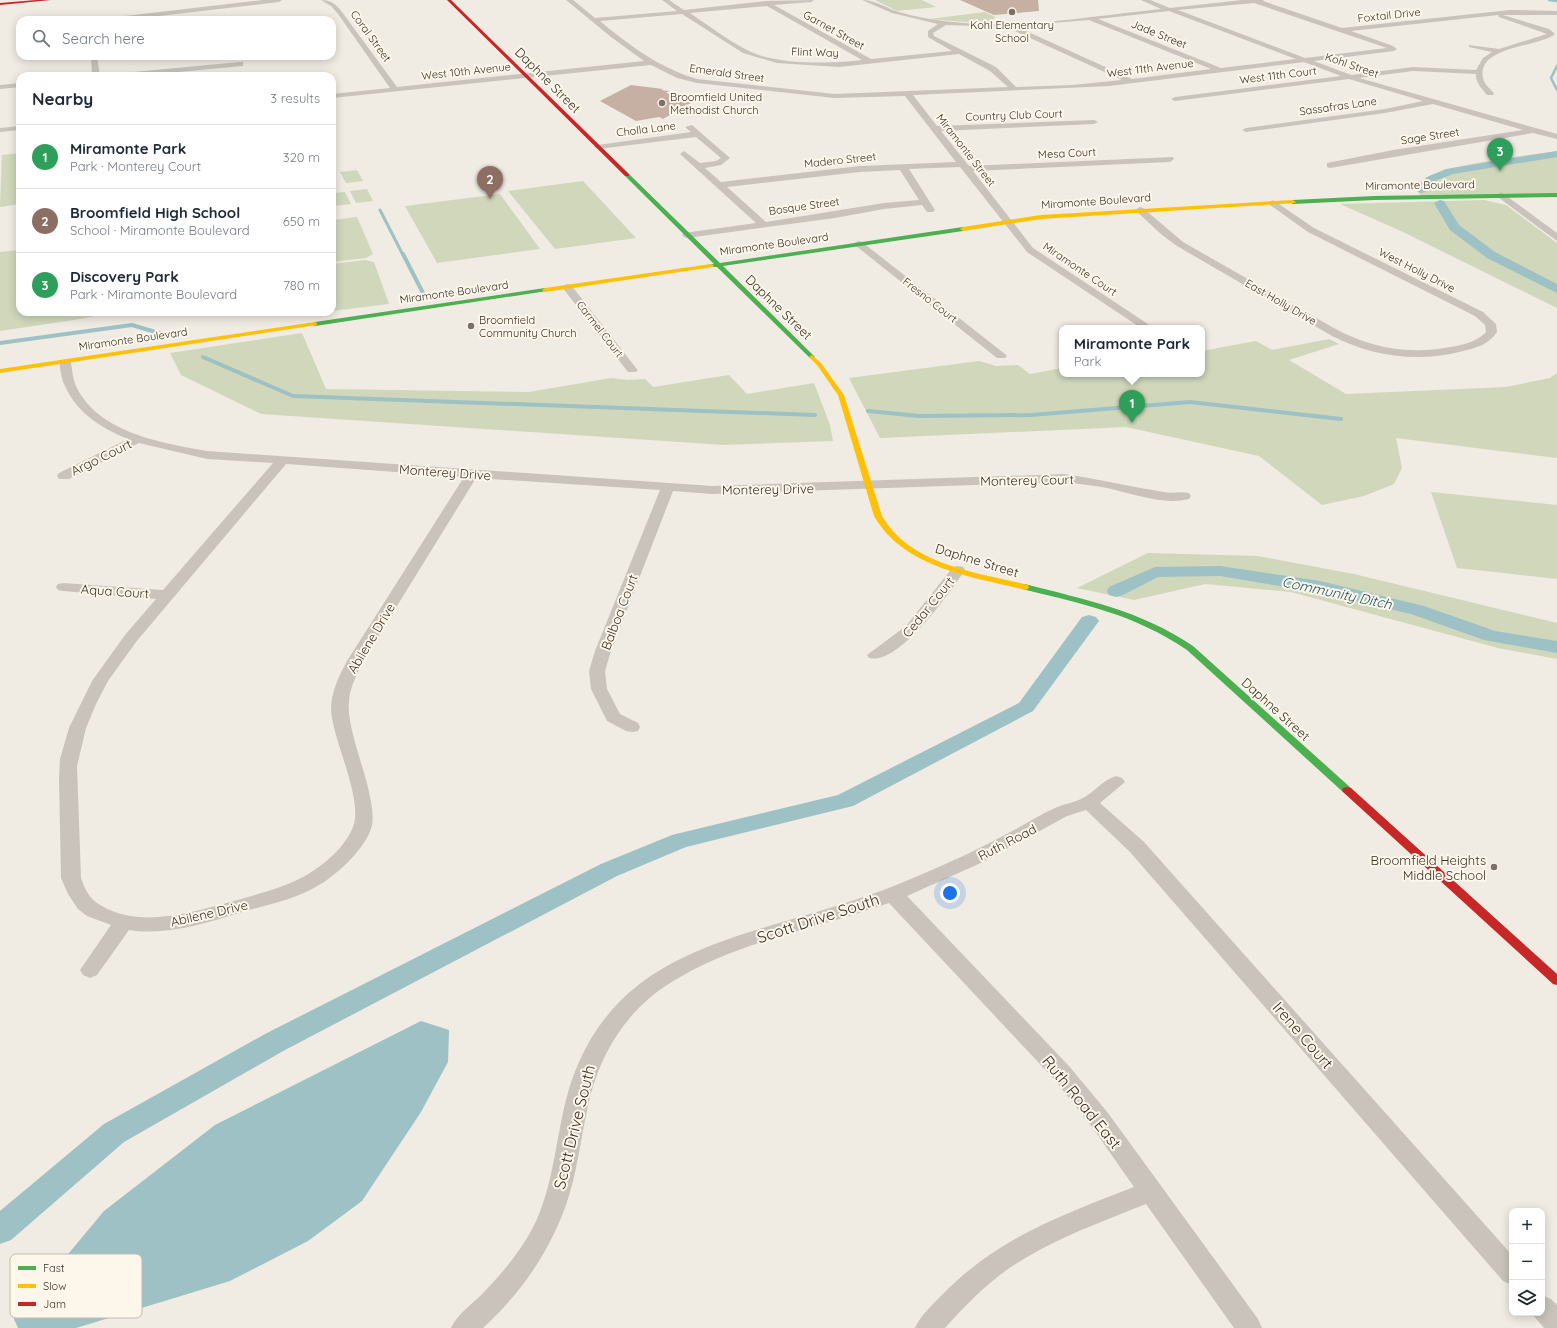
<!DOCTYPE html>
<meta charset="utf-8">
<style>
:root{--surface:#fff;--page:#f2f2f3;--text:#1f2937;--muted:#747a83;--line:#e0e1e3;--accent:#111827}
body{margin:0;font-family:Quicksand,sans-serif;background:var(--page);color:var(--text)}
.controls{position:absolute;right:12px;bottom:12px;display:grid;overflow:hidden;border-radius:8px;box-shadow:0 2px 10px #0003}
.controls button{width:36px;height:36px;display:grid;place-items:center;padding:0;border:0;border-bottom:1px solid var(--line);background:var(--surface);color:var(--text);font:20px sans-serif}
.you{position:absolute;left:950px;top:893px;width:14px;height:14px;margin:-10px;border:3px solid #fff;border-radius:50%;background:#1a73e8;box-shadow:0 0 0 6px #1a73e833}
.badge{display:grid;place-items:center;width:26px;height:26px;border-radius:50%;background:var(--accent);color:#fff;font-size:13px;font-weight:700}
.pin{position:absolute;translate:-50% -33px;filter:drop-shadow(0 1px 2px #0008)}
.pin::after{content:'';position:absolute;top:21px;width:14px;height:12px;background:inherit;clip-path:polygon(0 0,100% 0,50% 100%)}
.popup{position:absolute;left:1059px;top:325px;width:146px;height:52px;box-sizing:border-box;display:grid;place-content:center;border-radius:8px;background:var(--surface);filter:drop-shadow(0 1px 3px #0005);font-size:13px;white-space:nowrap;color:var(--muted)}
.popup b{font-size:15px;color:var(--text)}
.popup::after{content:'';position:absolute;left:50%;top:100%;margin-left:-8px;border:8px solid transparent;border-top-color:var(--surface)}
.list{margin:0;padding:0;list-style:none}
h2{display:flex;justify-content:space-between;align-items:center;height:52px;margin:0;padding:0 16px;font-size:17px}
h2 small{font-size:13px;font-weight:400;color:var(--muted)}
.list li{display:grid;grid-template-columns:26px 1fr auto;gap:12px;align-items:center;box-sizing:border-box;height:64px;padding:0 16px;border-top:1px solid var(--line)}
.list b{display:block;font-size:15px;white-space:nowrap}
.list p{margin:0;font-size:13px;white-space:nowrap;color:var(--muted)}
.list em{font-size:13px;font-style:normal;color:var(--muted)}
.icon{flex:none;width:22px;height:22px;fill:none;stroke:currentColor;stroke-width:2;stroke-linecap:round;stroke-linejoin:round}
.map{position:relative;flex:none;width:1557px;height:1328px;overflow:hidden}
.search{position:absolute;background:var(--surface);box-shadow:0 2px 10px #0003;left:16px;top:16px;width:320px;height:44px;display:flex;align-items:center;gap:10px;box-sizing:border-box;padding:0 14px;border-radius:12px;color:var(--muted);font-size:15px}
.panel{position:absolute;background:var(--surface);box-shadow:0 2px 10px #0003;left:16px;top:72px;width:320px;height:244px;border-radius:12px}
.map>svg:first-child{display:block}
.green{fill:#d0d7bb}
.water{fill:#9dc1c4}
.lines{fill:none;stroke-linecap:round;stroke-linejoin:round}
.stream-far2{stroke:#9dc1c4;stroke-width:2.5}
.stream-far1{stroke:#9dc1c4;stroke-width:3}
.stream{stroke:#9dc1c4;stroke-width:4}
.canal{fill:#9dc1c4;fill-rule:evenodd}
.building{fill:#c6b0a3}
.street{fill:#c9c3bc;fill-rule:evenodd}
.fast{fill:#4caf50;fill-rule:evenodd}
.slow{fill:#ffc107;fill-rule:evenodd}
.jam{fill:#c62828;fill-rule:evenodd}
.poi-dot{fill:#7a716a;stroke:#fcf6eb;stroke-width:1.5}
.labels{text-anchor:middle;stroke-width:4;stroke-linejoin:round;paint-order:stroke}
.far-street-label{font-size:11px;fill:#3b3029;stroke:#fcf6eb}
.far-poi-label{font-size:11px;fill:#3b3029;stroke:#fcf6eb;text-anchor:start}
.street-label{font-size:13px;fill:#3b3029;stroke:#fcf6eb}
.poi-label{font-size:13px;fill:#3b3029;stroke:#fcf6eb;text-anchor:end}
.water-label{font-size:14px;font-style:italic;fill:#195863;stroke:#fcf6eb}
.near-street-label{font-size:16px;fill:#3b3029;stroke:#fcf6eb}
.key{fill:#fcf6eb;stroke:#c2bbb1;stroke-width:1}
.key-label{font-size:11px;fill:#3b3029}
</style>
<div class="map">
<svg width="1557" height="1328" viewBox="0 0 1557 1328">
<rect width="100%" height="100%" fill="#f0ebe3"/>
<!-- green -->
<path class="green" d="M875 0H922L936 7 897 11Z
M985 12 995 17 990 24 929 19Z
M1557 151V195L1421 197 1417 190C1418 188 1420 184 1421 182 1435 165 1532 155 1557 151Z
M20 153V204L0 207 2 155Z
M357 170 363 181 346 183 340 172Z
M583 181 636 238 555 249 508 191Z
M367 189 373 201 356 203 350 191Z
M345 192 351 204 333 206 332 193Z
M500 194 540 249 437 263 405 206Z
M1484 200 1506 205 1557 243V308L1403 232 1340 204Z
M357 217 373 254 366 258 332 262V220Z
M20 250V312H114L80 319 0 331V252Z
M365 260 374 262 389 304 332 311V264Z
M259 312H326L289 315Z
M302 333 326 389 529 392 611 378 628 380 645 379 653 387 729 375 747 394 814 383 830 425 833 441 724 445 261 414 181 375 170 353Z
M1329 339 1339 344 1289 360 1346 394 1506 387 1550 378 1557 373V458L1396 438 1402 468 1394 484 1364 496 1322 505 1259 456 1126 427 880 438 849 378 979 361 996 366 1018 365 1030 374 1062 368V374H1202V351L1256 341 1272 350Z
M1431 492 1557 505V579L1457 568Z
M1148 553 1258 556 1354 574 1557 623V659L1498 648 1291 592 1205 584 1134 600 1077 588Z"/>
<!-- water -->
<path class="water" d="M421 1021 449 1030 448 1062 421 1112 362 1201 308 1241 230 1281 76 1328H18L14 1319 104 1211 215 1125Z"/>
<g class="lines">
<!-- stream-far2 -->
<path class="stream-far2" d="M1549 0 1557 1
M1557 66 1551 78 1557 90"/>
<!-- stream-far1 -->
<path class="stream-far1" d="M380 210 403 255"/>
<!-- stream -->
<path class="stream" d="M403 254 423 293
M0 343 132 325 162 334
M203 357 293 396 815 415
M868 411 919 416 1031 415 1190 402 1341 419"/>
<!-- canal -->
<path class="canal" d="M1557 151V157L1453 174 1435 181 1425 192 1421 193 1415 190 1427 177 1446 169Z
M1440 200 1444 201 1459 225 1495 252 1557 284V293L1487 258 1450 230 1434 203Z
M1220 566 1320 581 1424 606 1495 631 1557 641V653L1484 640 1411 614 1320 593 1220 576 1158 577 1123 595 1116 597 1109 595 1107 591 1109 587 1155 567Z
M1089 615 1096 617 1099 621 1033 711 853 806 686 847 617 876 285 1050 124 1142 11 1240 0 1244V1211L104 1124 265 1034 601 864 672 835 838 795 1019 703 1082 617Z"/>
</g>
<!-- building -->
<path class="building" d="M960 0H1038L1039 11 994 15Z
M631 85 663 89 661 90 669 91 666 93 698 99 663 119 659 117 636 121 600 101Z"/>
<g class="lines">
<!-- street -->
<path class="street" d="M263 0H282L279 2 124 20H105L108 18Z
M321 0C331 0 336 4 342 12L397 87 644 61 611 37 566 0H573L595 18 677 11 662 0H669L684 10 766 1 814 0 811 2 774 5 871 59 952 51 928 37V31L938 24 892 13 862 0C875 0 884 7 896 11 914 17 934 20 953 22 1020 29 1094 16 1161 9L1141 0H1150L1170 8 1242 0H1264L1263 1 1342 28 1510 10 1557 11V15H1503L1549 29 1555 34C1540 47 1476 46 1483 78 1484 84 1490 89 1494 93L1493 95H1487C1482 89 1475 82 1476 74L1413 71 1359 78 1557 134V139L1533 133 1330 168 1327 167V163L1393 150 1523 130 1433 104 1385 113 1246 132 1242 130 1246 128 1385 109 1423 101 1349 79 1175 101 1171 99 1175 97 1341 76 1304 62 1109 86 913 95 937 126 1094 120 1098 122 1094 124 941 131 969 166 1173 157 1174 159 1170 162 973 171 1033 248 1154 328H1141L1027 252 960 167 909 169 935 210 933 212H927L922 205 884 209 835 218 687 238 684 237 682 235 684 233 756 223 680 154 684 151 700 163 716 161 721 158 696 137 598 149 594 147 598 145 691 132 685 127 692 125 730 158 721 165 705 168 721 182 860 166 956 162 905 96 834 98 697 83 677 78 651 65 332 98V94L390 88 338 14 331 6ZM1254 3 1387 48 1305 58 1178 10ZM767 6 862 60C830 64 775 65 747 50 727 40 708 25 690 13ZM1169 11 1296 59 1221 68 1098 19ZM682 14 743 53 777 63 839 67 959 54 990 71 1008 87 834 94 697 79C660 68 630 46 600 21ZM1498 15 1499 17 1547 34 1499 49 1469 45V47L1492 52 1483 58 1476 70 1413 67 1351 75 1314 61 1394 51 1397 49 1393 46 1351 31ZM1089 20 1211 69 1132 79 1015 26ZM946 25 1006 27 1122 80 1072 85 1016 87 996 67 934 36 933 33ZM900 170 919 200 884 203 766 222 727 187 860 172Z
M91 56H97L100 76H92Z
M240 62H243V66L135 76H108L112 74Z
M20 83V87L0 89V85Z
M20 126V130L0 132V128Z
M1501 192 1557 233V241L1498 197 1496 195Z
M1273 200 1314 228 1483 312 1496 324 1497 332C1489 344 1477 348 1463 351 1419 363 1373 357 1332 336L1177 246 1162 235 1135 210 1140 207 1143 208 1183 242 1332 327C1369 348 1408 355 1450 347 1463 345 1477 342 1486 332L1485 325 1475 316 1308 232 1270 205 1268 203Z
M859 241 862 242 1005 354 1007 356 1005 358H997L856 246 854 244 856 242Z
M567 284 571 285 636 368 638 370 636 372H628L562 287Z
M65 359 71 362C72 370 73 379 76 386 98 433 162 443 207 451L712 486 1065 474C1098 479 1131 487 1164 492 1172 494 1180 491 1189 493L1191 496 1189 499C1161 506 1130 492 1102 487 1090 485 1077 484 1065 482L712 494 673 491 611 651 605 671 607 689 620 714 638 723 640 727 638 731 632 732 626 731 607 721 591 689 589 671 595 651 660 490 476 478 363 661C357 674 350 687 349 701 346 724 364 767 369 792 371 802 374 814 372 825 368 846 337 875 319 885 296 899 268 905 242 912 206 923 167 936 129 930L97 975 90 978 83 975 80 970 111 925 87 916 78 909 68 894 61 878 59 779 60 759 69 728 92 681 125 635 156 599 63 591 58 590 56 587 58 584 63 583 163 590 273 463 207 459 139 443 69 479H59L57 476 59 473 128 439C101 428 77 413 65 386 61 379 61 370 59 362ZM286 464 464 477 347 661C339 676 331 692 331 709 332 739 364 800 353 827 345 847 324 865 305 876 283 888 258 894 234 901 193 912 141 929 102 906 90 900 85 890 81 878L77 766 86 728 96 704 108 681 136 642Z
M958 566 963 567 965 570C950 592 899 666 869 658L867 655 906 626 953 567Z
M1116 776 1122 778 1125 782 1100 803 1144 842 1512 1255V1285L1503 1281 1130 852 1086 810 1067 816 983 862 907 896 1069 1066 1108 1113 1258 1319 1262 1328H1234L1146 1204C1099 1223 1050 1240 1008 1269 984 1286 964 1307 945 1328H915C921 1315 932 1305 942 1295 997 1238 1062 1215 1134 1187L1092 1127 1053 1078 889 903C817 929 736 941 670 983 624 1012 597 1058 587 1111 580 1142 577 1174 566 1205 549 1253 520 1294 483 1328H451C458 1313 474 1303 485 1291 505 1270 525 1246 537 1219 559 1169 556 1112 579 1062 619 972 698 947 786 921 830 908 875 895 918 876 951 862 983 847 1014 830 1028 823 1041 814 1055 808 1063 804 1073 803 1081 799 1094 793 1102 780 1116 776Z
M1542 1295 1551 1299 1557 1305V1328H1544L1533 1315 1532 1313H1542Z"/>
<!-- fast -->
<path class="fast" d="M625 174H629L720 263 963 227 966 229 963 231 723 266 814 356 815 357 812 359 810 358 717 267H709V265L714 264 625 176Z
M1557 193V197L1374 200 1293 204 1290 202 1293 200 1374 196Z
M545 288 548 290 547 291 315 326 312 324 315 322Z
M1025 584C1086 600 1140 610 1193 646L1351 788 1352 790 1351 792H1343L1187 650C1134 614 1083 604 1022 589L1021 587Z"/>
<!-- slow -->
<path class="slow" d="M1293 200 1296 202 1295 203 1041 219 963 231 960 229 963 227 1041 215Z
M711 264 714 266 713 267 545 292 542 290 545 288Z
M315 322 317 323V325L0 373V369Z
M812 355 821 363 844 395 882 516C911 566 977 572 1028 585L1029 587 1028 589 1025 590C971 576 905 569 874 516L838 395 817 365 809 357Z"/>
<!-- jam -->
<path class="jam" d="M36 0H51L0 5V3Z
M447 0H451L629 174V176H625Z
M1347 787 1351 788 1557 974V985L1553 984 1343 792 1342 790 1343 788Z"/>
</g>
<!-- markers -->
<g class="poi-dot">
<circle cx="1012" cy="12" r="4"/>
<circle cx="662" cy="103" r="4"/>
<circle cx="471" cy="326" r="4"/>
<circle cx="1494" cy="867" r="4"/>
</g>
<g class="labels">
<!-- far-street labels -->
<g class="far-street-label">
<text transform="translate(1389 15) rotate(-6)" y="4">Foxtail Drive</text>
<text transform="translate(834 30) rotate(29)" y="4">Garnet Street</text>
<text transform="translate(1159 34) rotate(22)" y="4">Jade Street</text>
<text transform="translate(371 36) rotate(54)" y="4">Coral Street</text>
<text transform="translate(815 52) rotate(2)" y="4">Flint Way</text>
<text transform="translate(1352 65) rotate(19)" y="4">Kohl Street</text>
<text transform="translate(1150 68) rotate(-7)" y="4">West 11th Avenue</text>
<text transform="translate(466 71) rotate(-6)" y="4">West 10th Avenue</text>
<text transform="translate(727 73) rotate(8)" y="4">Emerald Street</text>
<text transform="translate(1278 75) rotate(-7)" y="4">West 11th Court</text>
<text transform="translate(1338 106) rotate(-8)" y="4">Sassafras Lane</text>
<text transform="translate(1014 115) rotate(-2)" y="4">Country Club Court</text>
<text transform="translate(646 129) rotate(-7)" y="4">Cholla Lane</text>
<text transform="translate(1430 136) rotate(-9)" y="4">Sage Street</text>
<text transform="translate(966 150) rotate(52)" y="4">Miramonte Street</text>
<text transform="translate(1067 153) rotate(-3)" y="4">Mesa Court</text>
<text transform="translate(840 160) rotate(-6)" y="4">Madero Street</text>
<text transform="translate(1420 185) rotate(-1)" y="4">Miramonte Boulevard</text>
<text transform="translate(1096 201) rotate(-4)" y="4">Miramonte Boulevard</text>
<text transform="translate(804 206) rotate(-8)" y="4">Bosque Street</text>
<text transform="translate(774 244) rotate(-8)" y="4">Miramonte Boulevard</text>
<text transform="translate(1080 269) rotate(34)" y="4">Miramonte Court</text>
<text transform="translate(1417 270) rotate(27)" y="4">West Holly Drive</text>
<text transform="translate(454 292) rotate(-8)" y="4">Miramonte Boulevard</text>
<text transform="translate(930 300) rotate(38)" y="4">Fresno Court</text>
<text transform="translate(1281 302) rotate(30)" y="4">East Holly Drive</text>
<text transform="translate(600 329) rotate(52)" y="4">Carmel Court</text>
<text transform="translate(133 339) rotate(-8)" y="4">Miramonte Boulevard</text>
</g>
<!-- far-poi labels -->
<g class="far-poi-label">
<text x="1012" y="29" text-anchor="middle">Kohl Elementary<tspan x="1012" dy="13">School</tspan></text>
<text x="670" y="101">Broomfield United<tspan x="670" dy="13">Methodist Church</tspan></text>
<text x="479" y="324">Broomfield<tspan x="479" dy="13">Community Church</tspan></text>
</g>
<!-- street labels -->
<g class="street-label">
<text transform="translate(548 80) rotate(45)" y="5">Daphne Street</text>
<text transform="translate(779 307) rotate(44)" y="5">Daphne Street</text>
<text transform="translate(101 457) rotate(-26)" y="5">Argo Court</text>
<text transform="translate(445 472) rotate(4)" y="5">Monterey Drive</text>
<text transform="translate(1027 480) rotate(-1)" y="5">Monterey Court</text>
<text transform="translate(768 489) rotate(-1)" y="5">Monterey Drive</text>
<text transform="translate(977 560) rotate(17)" y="5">Daphne Street</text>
<text transform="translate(115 591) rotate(4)" y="5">Aqua Court</text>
<text transform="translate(928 607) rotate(-51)" y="5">Cedar Court</text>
<text transform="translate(619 612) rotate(-69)" y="5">Balboa Court</text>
<text transform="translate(371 638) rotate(-59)" y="5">Abilene Drive</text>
<text transform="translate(1276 709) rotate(42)" y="5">Daphne Street</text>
<text transform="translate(1007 842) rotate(-27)" y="5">Ruth Road</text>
<text transform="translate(209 913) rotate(-13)" y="5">Abilene Drive</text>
</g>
<!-- poi labels -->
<g class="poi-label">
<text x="1486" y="865">Broomfield Heights<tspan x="1486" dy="15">Middle School</tspan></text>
</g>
<!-- water labels -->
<g class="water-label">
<text transform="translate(1337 593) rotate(12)" y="5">Community Ditch</text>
</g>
<!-- near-street labels -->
<g class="near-street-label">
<text transform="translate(818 918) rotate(-18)" y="6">Scott Drive South</text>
<text transform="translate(1303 1035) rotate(49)" y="6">Irene Court</text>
<text transform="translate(1082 1102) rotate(51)" y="6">Ruth Road East</text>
<text transform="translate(574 1127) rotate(-76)" y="6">Scott Drive South</text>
</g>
</g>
<!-- legend -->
<rect x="10" y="1254" width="132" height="64" rx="6" class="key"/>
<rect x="18" y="1266" width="18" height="4" fill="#4caf50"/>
<rect x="18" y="1284" width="18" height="4" fill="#ffc107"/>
<rect x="18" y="1302" width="18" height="4" fill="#c62828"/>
<g class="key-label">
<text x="43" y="1272">Fast</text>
<text x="43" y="1290">Slow</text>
<text x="43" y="1308">Jam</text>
</g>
</svg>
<div class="controls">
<button>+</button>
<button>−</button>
<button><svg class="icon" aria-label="layers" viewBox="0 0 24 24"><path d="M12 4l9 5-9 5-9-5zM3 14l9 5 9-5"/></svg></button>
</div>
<div class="you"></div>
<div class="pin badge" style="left:1132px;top:423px;background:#2e9e5b">1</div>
<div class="popup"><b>Miramonte Park</b>Park</div>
<div class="pin badge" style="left:490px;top:199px;background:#8d6e63">2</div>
<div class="pin badge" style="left:1500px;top:171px;background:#2e9e5b">3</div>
<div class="search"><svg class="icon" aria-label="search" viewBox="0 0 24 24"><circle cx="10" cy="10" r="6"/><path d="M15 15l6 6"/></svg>Search here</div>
<section class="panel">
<h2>Nearby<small>3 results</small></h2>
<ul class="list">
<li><span class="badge" style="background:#2e9e5b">1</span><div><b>Miramonte Park</b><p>Park · Monterey Court</p></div><em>320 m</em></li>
<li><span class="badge" style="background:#8d6e63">2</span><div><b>Broomfield High School</b><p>School · Miramonte Boulevard</p></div><em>650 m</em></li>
<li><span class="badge" style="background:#2e9e5b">3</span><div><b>Discovery Park</b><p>Park · Miramonte Boulevard</p></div><em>780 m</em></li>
</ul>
</section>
</div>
